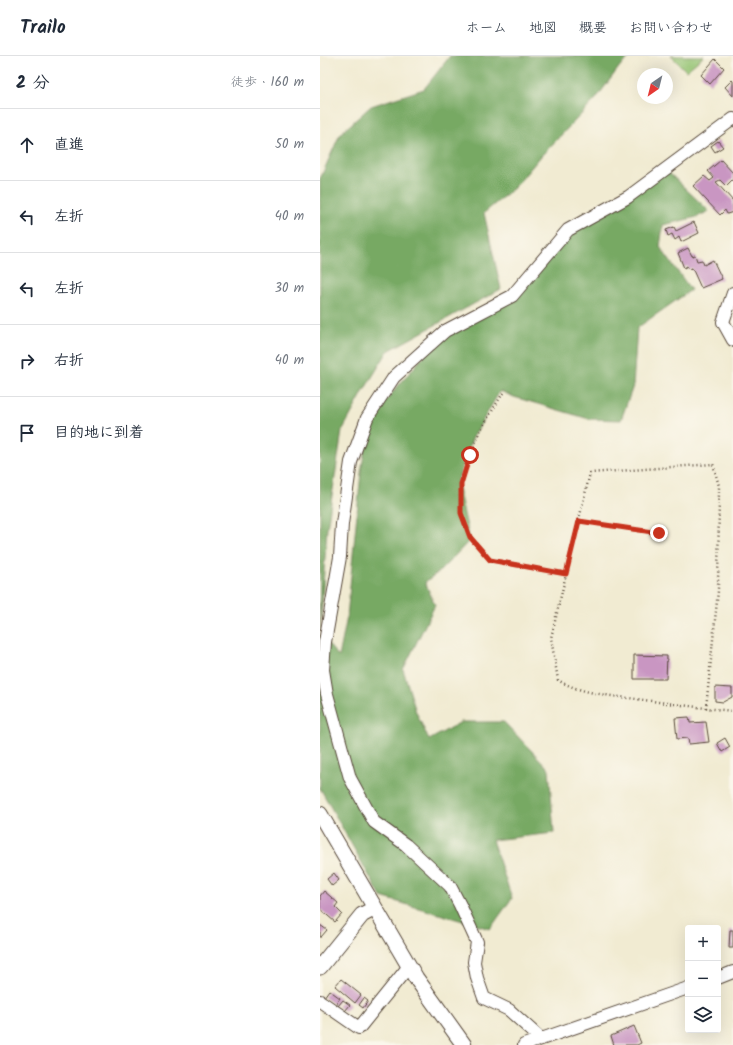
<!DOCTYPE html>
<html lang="ja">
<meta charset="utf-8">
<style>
:root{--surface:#fff;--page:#f2f2f3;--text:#1f2937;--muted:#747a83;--line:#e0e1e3}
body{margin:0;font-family:Kalam,"Klee One",sans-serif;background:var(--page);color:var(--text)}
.controls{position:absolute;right:12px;bottom:12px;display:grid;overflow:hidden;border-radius:4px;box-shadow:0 4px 16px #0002}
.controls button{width:36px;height:36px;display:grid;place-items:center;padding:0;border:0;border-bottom:1px solid var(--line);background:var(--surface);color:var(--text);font:20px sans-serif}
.compass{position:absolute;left:317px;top:12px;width:36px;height:36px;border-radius:50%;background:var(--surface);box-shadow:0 4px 16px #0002;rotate:215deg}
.stop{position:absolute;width:12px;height:12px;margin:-9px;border:3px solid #c8321e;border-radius:50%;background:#fff}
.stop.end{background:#c8321e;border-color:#fff;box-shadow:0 1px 4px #0008}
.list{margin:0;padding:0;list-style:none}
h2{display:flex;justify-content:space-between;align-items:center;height:52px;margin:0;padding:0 16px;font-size:17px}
h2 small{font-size:13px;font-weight:400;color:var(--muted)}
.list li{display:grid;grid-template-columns:26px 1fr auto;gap:12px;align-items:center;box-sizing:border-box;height:72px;padding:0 16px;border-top:1px solid var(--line)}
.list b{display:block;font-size:15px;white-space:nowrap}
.list em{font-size:13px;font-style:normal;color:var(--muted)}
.icon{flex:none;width:22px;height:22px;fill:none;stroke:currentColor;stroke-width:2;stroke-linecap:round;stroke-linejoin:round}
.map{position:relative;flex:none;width:413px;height:989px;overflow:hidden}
header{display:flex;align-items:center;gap:24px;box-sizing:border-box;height:56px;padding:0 20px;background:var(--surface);border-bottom:1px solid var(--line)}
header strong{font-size:19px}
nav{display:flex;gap:22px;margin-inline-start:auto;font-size:14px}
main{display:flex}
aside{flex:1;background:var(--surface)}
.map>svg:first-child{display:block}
.green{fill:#94c372;stroke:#687648}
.forest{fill:#77a964;stroke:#596a41}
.building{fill:#c996c2}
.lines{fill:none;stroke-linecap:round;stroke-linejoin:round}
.minor-casing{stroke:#564739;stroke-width:14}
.tertiary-casing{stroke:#564739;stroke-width:17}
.path{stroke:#564739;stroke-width:2.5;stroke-dasharray:1 3;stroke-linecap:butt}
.minor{stroke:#fff;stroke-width:12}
.tertiary{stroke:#fff;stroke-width:15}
.route{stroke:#c8321e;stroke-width:5}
</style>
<header>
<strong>Trailo</strong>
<nav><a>ホーム</a><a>地図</a><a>概要</a><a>お問い合わせ</a></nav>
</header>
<main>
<aside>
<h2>2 分<small>徒歩 · 160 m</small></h2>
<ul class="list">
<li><svg class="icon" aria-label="ahead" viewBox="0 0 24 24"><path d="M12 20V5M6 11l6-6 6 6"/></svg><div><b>直進</b></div><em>50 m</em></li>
<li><svg class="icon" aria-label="left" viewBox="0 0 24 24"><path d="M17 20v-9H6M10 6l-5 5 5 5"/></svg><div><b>左折</b></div><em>40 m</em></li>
<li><svg class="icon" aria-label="left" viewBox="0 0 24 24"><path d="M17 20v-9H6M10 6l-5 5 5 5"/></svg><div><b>左折</b></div><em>30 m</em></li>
<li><svg class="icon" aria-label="right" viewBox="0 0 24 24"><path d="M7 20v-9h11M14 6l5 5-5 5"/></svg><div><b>右折</b></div><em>40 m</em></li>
<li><svg class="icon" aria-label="arrive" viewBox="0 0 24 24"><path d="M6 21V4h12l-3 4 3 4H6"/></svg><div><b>目的地に到着</b></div></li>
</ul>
</aside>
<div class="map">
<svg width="413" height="989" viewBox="0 0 413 989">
<rect width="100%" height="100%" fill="#fbf7ec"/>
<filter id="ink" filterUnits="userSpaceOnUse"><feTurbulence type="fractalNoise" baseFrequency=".025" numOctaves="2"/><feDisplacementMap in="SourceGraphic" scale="8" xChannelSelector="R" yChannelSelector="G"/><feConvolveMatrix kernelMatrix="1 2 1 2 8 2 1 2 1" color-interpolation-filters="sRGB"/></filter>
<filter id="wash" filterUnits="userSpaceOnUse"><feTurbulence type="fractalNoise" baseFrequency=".012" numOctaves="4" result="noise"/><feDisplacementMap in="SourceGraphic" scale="16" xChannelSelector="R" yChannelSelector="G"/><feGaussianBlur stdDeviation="0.9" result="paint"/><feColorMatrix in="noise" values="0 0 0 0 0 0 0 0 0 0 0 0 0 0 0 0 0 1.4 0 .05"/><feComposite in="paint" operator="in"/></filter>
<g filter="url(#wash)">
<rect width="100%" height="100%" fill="#f1ebd2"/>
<!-- green -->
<path class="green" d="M351 0H384L366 15Z"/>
<!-- forest -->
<path class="forest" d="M130 0H311L300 10 275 44 221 100 195 131 164 157 181 233 68 295 46 331 22 375 7 473 0 574V123L20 78 51 50 104 33Z
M348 116 389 155 377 161 343 169 340 191 371 234 317 272 313 330 301 364 269 363 194 341 180 335 152 383 137 427 150 484 120 515 105 526 115 549 84 612 83 613 96 656 109 684 141 666H184L229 713 234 777 172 784 192 842 170 873 61 841 0 732V579L19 601 27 561 41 416 50 363 125 275 192 240 248 174Z"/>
<g id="blocks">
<!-- building -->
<path class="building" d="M395 3 404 12 390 28 381 19Z
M412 24 413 25V40L405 31Z
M398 85 403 91 395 96 391 90Z
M401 104 413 117V123L406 130 400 124 396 126 413 145V156L407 158 405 154 400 159 373 130 384 120 390 125 394 122 388 115Z
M374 166 379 177 361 186 359 181 355 184 352 178 348 180 346 174 354 171 356 175Z
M368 192 372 200 375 199 377 205 382 204 384 209 393 204 402 223 381 232 372 212 369 213 367 210 364 212 358 197Z
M314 599 347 600 346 623H314Z
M395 631 412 632V641L403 646 395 645Z
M369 661 370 667 386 666 389 686 369 688 368 682 357 683 355 662Z
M405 682 410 691 402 696 397 687Z
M14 817 19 824 12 830 7 823Z
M4 835 18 847 15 851 22 858 15 866 0 853V840Z
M0 869 7 874 1 881H0Z
M410 874H413V892H409Z
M21 923 41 939 35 947 15 930Z
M9 934 20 942 15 949 4 941Z
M44 942 48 945 43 952 39 949Z
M23 944 30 949 25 955 18 950Z
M314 970 321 987 317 989H294L291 980Z"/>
</g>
</g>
<g filter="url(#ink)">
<use href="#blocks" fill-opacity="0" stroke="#564739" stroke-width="1"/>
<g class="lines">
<!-- minor casing -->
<g class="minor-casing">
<path id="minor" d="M413 237 403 266 413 284
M398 922 413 916
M0 945 39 972 89 910
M220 982 189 954 164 942 157 922 154 906 157 886 140 849 130 830 86 789 54 766 30 722 7 638 3 614 5 586 20 501 22 468 31 406 47 362 74 321 125 275 192 240 248 174 308 141 413 63
M204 989 368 932"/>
</g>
<!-- tertiary casing -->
<g class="tertiary-casing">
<path id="tertiary" d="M0 758 96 922 144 989
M0 911 42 859 55 852"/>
</g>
<!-- path -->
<path class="path" d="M183 337 161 373 150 399 141 428V457L150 481 170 504 246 518
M259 465 339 477
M386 652 398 535 399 430 393 408 270 417 231 582 238 624C263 639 296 640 324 644 354 648 383 652 413 655"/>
<!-- minor -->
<use href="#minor" class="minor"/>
<!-- tertiary -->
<use href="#tertiary" class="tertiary"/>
</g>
</g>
<g class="lines" filter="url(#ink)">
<!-- route -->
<path class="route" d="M150 399 141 428V457L150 481 170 504 246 518 259 465 339 477"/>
</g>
</svg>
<div class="controls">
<button>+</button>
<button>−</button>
<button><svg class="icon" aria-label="layers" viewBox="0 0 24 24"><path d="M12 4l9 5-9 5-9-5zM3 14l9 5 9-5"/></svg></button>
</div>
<svg class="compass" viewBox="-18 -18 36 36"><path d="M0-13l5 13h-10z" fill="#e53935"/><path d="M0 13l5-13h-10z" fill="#747a83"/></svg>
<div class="stop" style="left:150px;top:399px"></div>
<div class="stop end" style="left:339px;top:477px"></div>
</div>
</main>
